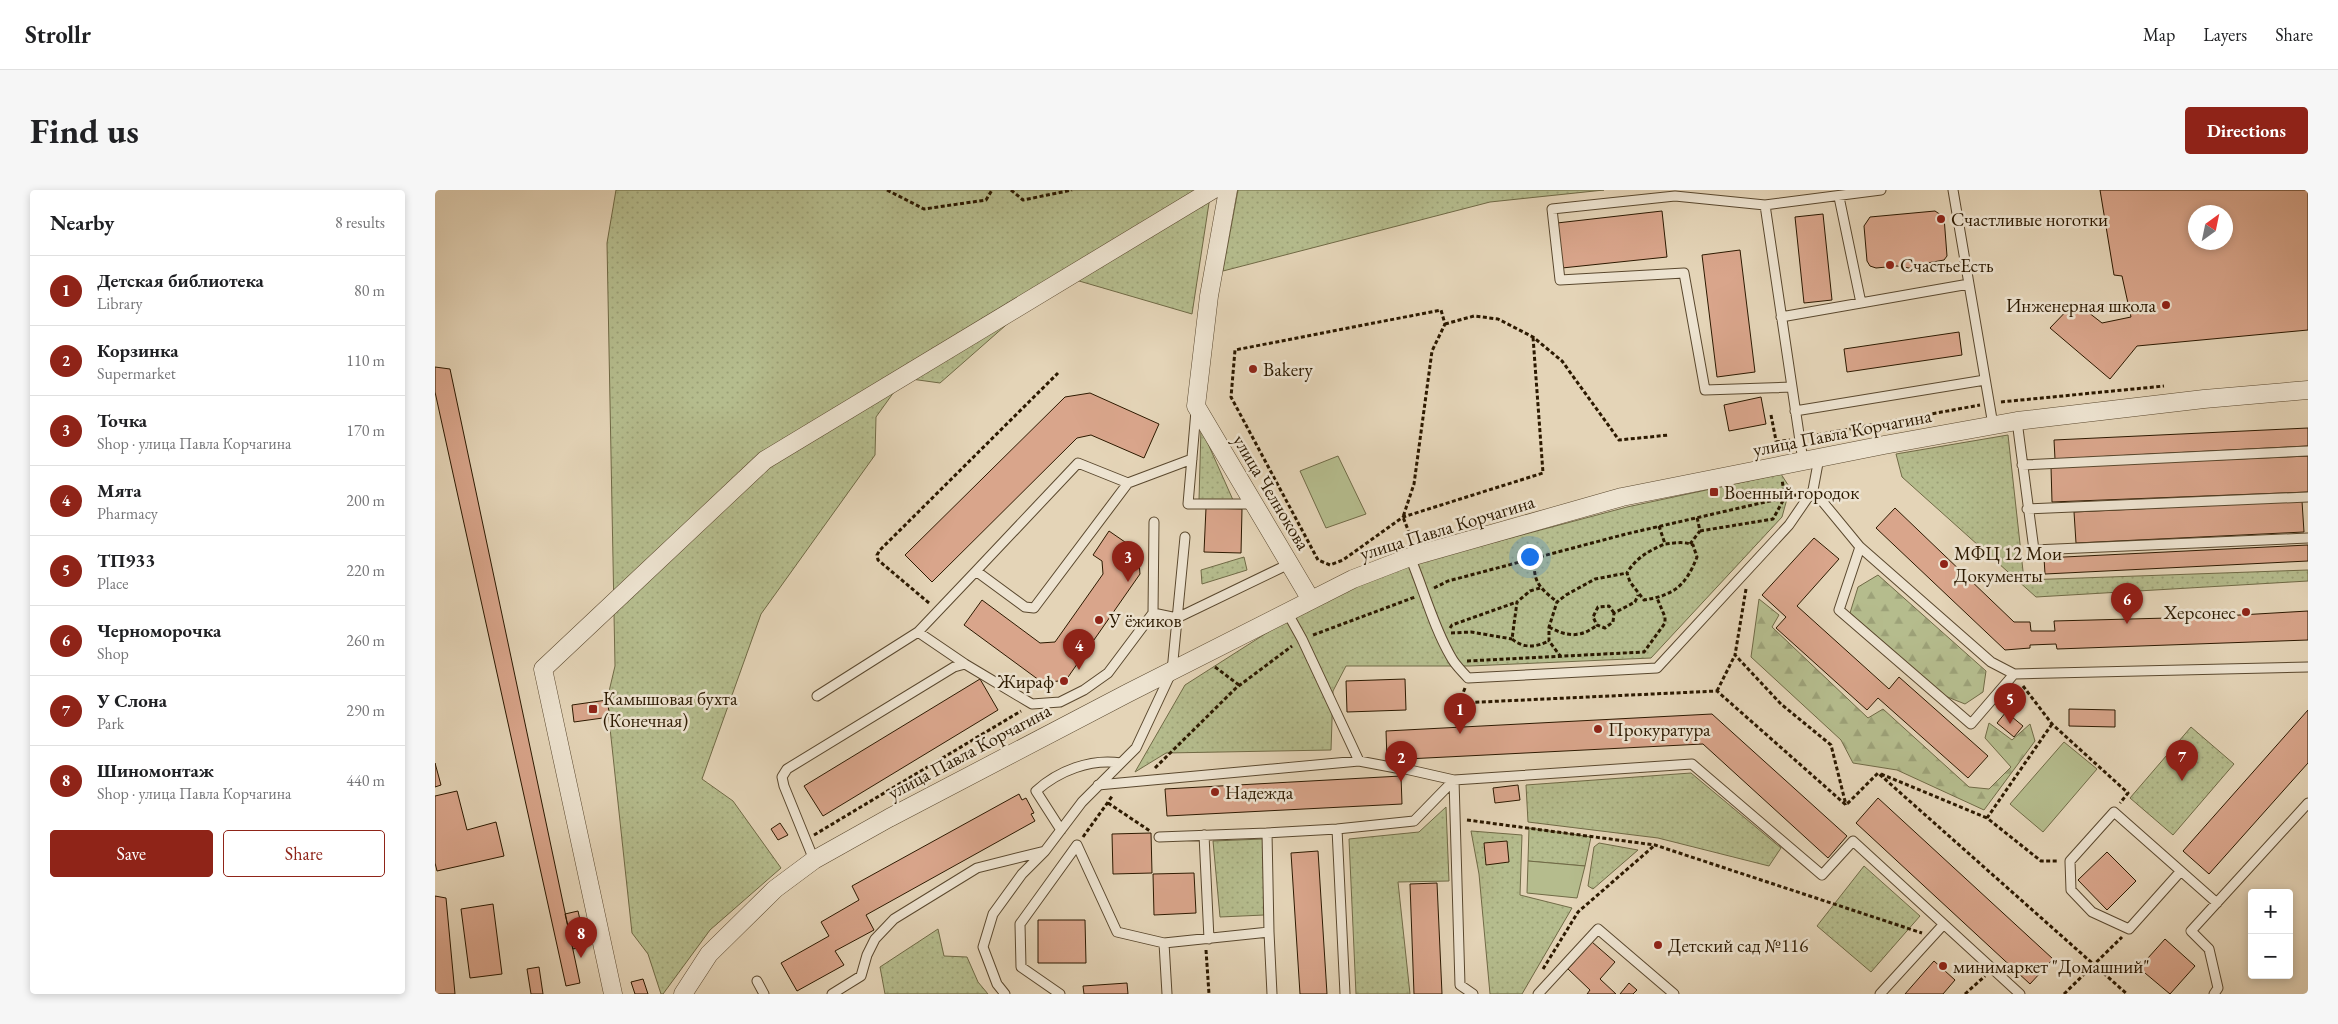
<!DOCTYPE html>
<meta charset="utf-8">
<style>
:root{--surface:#fff;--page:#f6f6f6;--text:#202124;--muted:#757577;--line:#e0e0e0;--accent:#8f2418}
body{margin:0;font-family:"EB Garamond",serif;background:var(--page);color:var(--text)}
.controls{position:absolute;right:15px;bottom:15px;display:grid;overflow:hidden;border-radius:5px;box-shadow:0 2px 8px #0003}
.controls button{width:45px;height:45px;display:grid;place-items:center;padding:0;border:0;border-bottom:1px solid var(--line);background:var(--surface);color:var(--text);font:25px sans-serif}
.compass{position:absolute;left:1753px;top:15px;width:45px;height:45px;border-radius:50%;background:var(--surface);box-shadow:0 2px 8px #0003;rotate:33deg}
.you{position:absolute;left:1094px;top:366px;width:18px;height:18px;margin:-12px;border:4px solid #fff;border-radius:50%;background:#1a73e8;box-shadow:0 0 0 8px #1a73e833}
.badge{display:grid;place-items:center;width:32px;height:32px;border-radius:50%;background:var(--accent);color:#fff;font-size:16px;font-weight:700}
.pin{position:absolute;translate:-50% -41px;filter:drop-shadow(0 1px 2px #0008)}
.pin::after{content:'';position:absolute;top:26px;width:18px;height:15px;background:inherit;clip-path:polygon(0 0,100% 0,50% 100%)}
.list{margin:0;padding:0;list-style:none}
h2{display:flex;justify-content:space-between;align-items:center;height:65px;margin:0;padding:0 20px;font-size:21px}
h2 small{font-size:16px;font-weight:400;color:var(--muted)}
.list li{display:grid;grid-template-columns:32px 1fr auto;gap:15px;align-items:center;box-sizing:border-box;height:70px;padding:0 20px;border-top:1px solid var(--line)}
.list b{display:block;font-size:19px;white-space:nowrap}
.list p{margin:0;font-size:16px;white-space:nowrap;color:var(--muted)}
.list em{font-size:16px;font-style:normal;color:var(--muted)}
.actions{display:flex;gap:10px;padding:15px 20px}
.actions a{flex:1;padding:11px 0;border:1px solid var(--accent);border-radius:5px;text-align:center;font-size:18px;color:var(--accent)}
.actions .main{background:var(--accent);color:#fff}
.map{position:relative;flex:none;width:1873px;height:804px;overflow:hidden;border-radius:5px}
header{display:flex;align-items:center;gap:30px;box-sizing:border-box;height:70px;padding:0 25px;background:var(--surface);border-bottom:1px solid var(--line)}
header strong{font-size:24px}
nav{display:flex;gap:28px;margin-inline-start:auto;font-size:18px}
.intro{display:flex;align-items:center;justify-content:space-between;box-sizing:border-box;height:120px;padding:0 30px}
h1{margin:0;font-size:35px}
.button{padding:12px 22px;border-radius:5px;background:var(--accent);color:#fff;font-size:18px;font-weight:700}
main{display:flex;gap:30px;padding:0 30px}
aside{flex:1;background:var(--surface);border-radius:5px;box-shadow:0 2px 8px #0003}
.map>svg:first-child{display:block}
.green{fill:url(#green-dots);stroke:#706a46}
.forest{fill:url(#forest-firs);stroke:#706a46}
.pitch{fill:#b5bc8d;stroke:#706a46}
.building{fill:#d9a58b;stroke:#2c1900;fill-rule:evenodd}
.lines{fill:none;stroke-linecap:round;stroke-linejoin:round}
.service-casing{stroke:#5a482e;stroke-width:11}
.minor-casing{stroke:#5a482e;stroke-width:19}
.path{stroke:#2c1900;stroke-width:3;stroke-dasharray:4 2.5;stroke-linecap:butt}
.service{stroke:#ede3d0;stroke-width:9}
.minor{stroke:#ede3d0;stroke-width:18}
.poi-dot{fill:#8f2418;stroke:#ede3d0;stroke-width:2}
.labels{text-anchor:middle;stroke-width:5;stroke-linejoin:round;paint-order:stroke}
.poi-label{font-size:19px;fill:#2c1900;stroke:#ede3d0;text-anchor:start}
.street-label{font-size:19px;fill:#2c1900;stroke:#ede3d0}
</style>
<header>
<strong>Strollr</strong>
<nav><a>Map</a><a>Layers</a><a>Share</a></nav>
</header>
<div class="intro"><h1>Find us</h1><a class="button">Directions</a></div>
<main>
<aside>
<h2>Nearby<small>8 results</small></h2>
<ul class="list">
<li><span class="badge">1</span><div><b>Детская библиотека</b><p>Library</p></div><em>80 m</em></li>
<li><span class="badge">2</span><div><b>Корзинка</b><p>Supermarket</p></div><em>110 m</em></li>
<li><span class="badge">3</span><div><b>Точка</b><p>Shop · улица Павла Корчагина</p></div><em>170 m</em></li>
<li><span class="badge">4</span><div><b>Мята</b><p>Pharmacy</p></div><em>200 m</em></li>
<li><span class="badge">5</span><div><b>ТП933</b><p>Place</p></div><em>220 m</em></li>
<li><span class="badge">6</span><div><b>Черноморочка</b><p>Shop</p></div><em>260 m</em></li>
<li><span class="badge">7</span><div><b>У Слона</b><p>Park</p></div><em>290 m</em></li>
<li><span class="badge">8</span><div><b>Шиномонтаж</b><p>Shop · улица Павла Корчагина</p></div><em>440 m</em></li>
</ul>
<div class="actions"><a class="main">Save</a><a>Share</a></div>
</aside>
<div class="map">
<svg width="1873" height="804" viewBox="0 0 1873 804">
<defs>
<pattern id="green-dots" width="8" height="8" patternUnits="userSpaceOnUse" patternTransform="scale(1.25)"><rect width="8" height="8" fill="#b5bc8d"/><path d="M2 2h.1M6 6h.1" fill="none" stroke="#9ca178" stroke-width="1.8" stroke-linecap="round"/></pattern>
<pattern id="forest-firs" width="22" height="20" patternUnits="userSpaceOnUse" patternTransform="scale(1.25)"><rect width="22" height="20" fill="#b5bc8d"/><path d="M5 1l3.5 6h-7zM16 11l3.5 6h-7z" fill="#9ca178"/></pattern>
</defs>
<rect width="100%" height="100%" fill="#e4d4b7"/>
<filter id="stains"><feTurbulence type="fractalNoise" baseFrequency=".004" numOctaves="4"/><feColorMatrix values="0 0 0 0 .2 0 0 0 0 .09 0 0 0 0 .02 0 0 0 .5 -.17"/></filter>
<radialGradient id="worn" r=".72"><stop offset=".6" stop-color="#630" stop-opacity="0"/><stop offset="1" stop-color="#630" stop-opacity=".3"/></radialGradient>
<!-- green -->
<path class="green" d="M181 0H776L757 124 627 86 505 193 469 188 441 227 440 265 326 424 267 589 298 611 346 678 275 740 228 804H226L213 764 197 743 172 510 180 476 172 53Z
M803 0H1169L1055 12 788 81Z
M766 238 798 310H764Z
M1573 245 1589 390 1873 380V391L1601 407 1467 287 1461 264Z
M1346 284 1355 298 1347 327 1216 468 1035 476H911L898 501 896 560 731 563 700 582 750 495 866 421 959 379 1192 317Z
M809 367 812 380 767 394 766 380Z
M1756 537 1799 574 1738 645 1695 608Z
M1256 583 1346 658 1334 676 1223 648 1093 632 1091 595Z
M1011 617 1014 691 963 692 975 804H921L914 649 984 642Z
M1094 638 1156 647 1150 676 1093 671Z
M1036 641 1087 645 1085 705 1137 718 1087 804H1055L1044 684Z
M828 649 829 725 785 727 778 651Z
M1164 653 1203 660 1158 699 1153 696 1159 657Z
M1429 676 1485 726 1436 782 1382 736Z
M503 739 509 766 532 767 543 792 553 804H450L445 777Z"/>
<!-- forest -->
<path class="forest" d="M1443 385 1551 481 1548 502 1530 514 1510 506 1415 423 1423 397Z
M1324 409 1344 425 1337 437 1433 528 1448 519 1534 597 1554 599 1576 577 1550 548 1554 533 1577 550 1595 534 1600 551 1549 620 1462 580 1418 573 1406 550 1316 467Z"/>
<!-- pitch -->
<path class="pitch" d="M903 266 931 324 891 338 865 281Z
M1629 552 1662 579 1608 642 1575 614Z
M1093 671 1150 676 1142 708 1092 703Z"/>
<!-- building -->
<path class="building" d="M1665 0H1873V140L1702 156 1675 189 1615 138 1640 112 1667 133 1696 127 1687 86 1679 85ZM1760 22H1790V52H1760Z
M1227 21 1232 67 1127 78 1122 33Z
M1500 21 1509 27 1512 66 1509 70 1487 74 1480 79 1462 76 1441 78 1435 76 1432 71 1429 36 1435 27Z
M1388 24 1397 110 1369 113 1360 27Z
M1305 60 1320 182 1282 187 1267 65Z
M1524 142 1527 165 1412 182 1409 159Z
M0 177 15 179 145 793 131 796 0 202Z
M655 203 724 234 709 268 656 245 642 248 497 392 470 365 630 207Z
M1326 207 1331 234 1294 241 1289 215Z
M1873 238V256L1620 269 1619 250Z
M1873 266V302L1617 312 1616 277Z
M1867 311 1869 342 1641 353 1639 322Z
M771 318 807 319 806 363 769 362Z
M1460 318 1579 432H1595L1596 441H1620L1619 431 1771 427 1873 421V450L1622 459 1621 454 1595 455V458L1570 460 1441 338Z
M674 341 703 361 705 384 631 490 608 493 529 435 547 410 605 453 620 452 668 384 667 371 658 365Z
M1379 348 1404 369 1362 416 1454 499 1464 487 1553 566 1533 588 1443 508 1432 520 1341 438 1351 427 1327 405Z
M1873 355V371L1610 384 1609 368Z
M545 489 563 520 388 626 369 596Z
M970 489 971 520 912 522 911 491Z
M172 510 175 527 139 532 137 515Z
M1634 519 1680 520V537L1634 536Z
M1873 520V573L1774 684 1748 661Z
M1571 522 1588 536 1579 547 1562 533Z
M1277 524 1412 646 1393 668 1268 554 952 570 951 541Z
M0 573 6 595 0 597Z
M966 586 967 614 732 626 730 599Z
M1083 595 1085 610 1060 613 1058 598Z
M22 601 32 640 61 632 69 666 2 681 0 673V606Z
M584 604 587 610 591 608 599 623 596 624 600 631 431 725 439 740 400 761 409 775 362 801 346 773 394 746 386 732 424 710 417 696Z
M1443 608 1618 769 1595 794 1421 633Z
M345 633 353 645 343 650 336 639Z
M716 643 717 683 678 684 677 644Z
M1072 651 1074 672 1051 675 1049 653Z
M883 661 892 804H865L856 663Z
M1672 662 1701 691 1672 720 1643 690Z
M759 683 761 723 719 725 718 684Z
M1002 693 1007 804H979L975 694Z
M0 706 11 708 20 804H0Z
M58 714 67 784 35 788 26 719Z
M143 721 151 756 138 759 130 724Z
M603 730H650L651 773H603Z
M1730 749 1760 776 1735 804 1704 778Z
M1157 752 1180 772 1165 789 1181 804H1152L1155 800 1133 779Z
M1499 771 1520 790 1508 804H1470Z
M104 777 108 804H96L92 779Z
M208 789 213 804H200L196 792Z
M692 793 693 804H649L648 796Z
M1194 793 1202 800 1198 804H1185Z"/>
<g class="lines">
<!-- service casing -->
<g class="service-casing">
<path id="service" d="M1518 0 1558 235
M1404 7 1426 113
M1330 15 1446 0
M1346 127 1534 94
M1357 197 1270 200 1249 83 1125 90 1117 19 1240 6 1330 15 1368 271
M761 221 753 314H819
M1360 221 1550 190
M1582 231 1599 360 1873 348
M1587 275 1873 261
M693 293 643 273 541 381 590 417 599 418 693 293 757 269
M1378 300 1425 357 1556 472 1579 484 1873 477
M1592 319 1873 307
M719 332 718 423 742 428 854 374
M1425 357 1404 420 1536 534 1579 484
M975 367C989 400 998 436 1016 467 1020 475 1027 481 1033 488L1222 478 1354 335 1378 300 1384 268
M541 381 483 442 530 474 597 514 625 512 649 500 673 483 718 423
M852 422 867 449 924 571
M382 506 483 442
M966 578 1019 590 1025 795 1038 804
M663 595 924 571 961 578
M902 639 910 804
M626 640 601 601C623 581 656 568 686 573
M769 645 774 749
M724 647 832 643
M379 670 349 596 347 587 352 579 519 477 530 474
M1745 682 1694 739 1657 722 1636 700 1635 671 1679 622 1782 713
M834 742 837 804
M322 791 329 804
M397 804 426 786 432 765 440 749 459 729 542 678 610 661
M570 804 562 794 548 757 558 724 587 684 610 661 647 612 701 558 737 481 750 347
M625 804 586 777 585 734 642 655 682 742 729 753
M732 804 729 753 834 742 832 643 902 639 979 631 1019 590 1257 574 1387 685 1418 651 1585 804
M1103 804 1163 739 1239 804
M1445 804 1508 735
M1779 804 1783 798 1774 759 1756 741 1873 613"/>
</g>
<!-- minor casing -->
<g class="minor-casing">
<path id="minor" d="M793 0 774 106 761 216 876 410
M178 804 108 479 330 270 777 0
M248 804 274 764 340 699 379 670 454 628 693 503 918 389 975 367 1187 307 1449 255 1582 231 1769 209 1873 200"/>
</g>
<!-- path -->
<path class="path" d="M452 0 489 19 551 10 557 0
M576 0 588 10 637 0
M1010 134 1039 126 1063 129 1098 147 1127 171 1184 250 1234 245
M1566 212 1729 196
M1336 225 1343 261
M1376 246 1545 215
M1341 252 1355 250
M1224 336 1230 354C1241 353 1248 351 1258 355L1262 367C1251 395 1240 405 1209 410L1195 392 1192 383C1201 368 1213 361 1230 354
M1265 341 1338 329 1350 307 1347 290
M977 350 968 327 979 294 997 161 1010 134 1006 120 800 160 796 207 883 370 895 375 908 370 968 327 1108 283 1098 147
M1255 354 1265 341 1262 327
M1100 368C1097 392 1105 398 1122 412
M999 398 1013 391 1191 344 1361 305
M1105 398 1095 401 1082 412 1077 449C1089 459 1101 457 1114 451
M1311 399 1300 465 1346 514 1396 555 1411 615
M494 413 443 370 442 365 445 360 623 183
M1179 423 1174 416 1163 417 1158 427 1162 435 1170 438 1178 432 1179 423 1200 412 1203 405
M1114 437C1132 447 1146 448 1162 435
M1015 438 1017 435 1082 412
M1016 443 1036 442 1077 449
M878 445 980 407
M1126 467 1114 451V437L1122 412 1131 405 1160 389 1192 383
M1032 471 1209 462 1230 433V427L1222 408
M780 477 804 495
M1588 496 1617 534 1693 603 1685 613
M1030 498 1024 513 1282 501 1411 615 1443 583 1692 804
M1282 501 1300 465
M1617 534 1552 628 1606 671H1624
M720 578 801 498 857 456
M1446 584 1552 628
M673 613 715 641
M1032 630 1220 655 1487 743
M379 645 586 521
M648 647 678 605
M771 760 774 804
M1108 779 1143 722 1220 655
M1530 804 1550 786
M1629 804 1687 747"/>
<!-- service -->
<use href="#service" class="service"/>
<!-- minor -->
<use href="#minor" class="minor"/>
</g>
<!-- markers -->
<g class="poi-dot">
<circle cx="1506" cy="29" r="5"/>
<circle cx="1455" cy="75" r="5"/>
<circle cx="1731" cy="115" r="5"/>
<circle cx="818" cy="179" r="5"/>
<rect x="1274" y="297" width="10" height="10" rx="2.5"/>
<circle cx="1509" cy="374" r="5"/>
<circle cx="1811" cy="422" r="5"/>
<circle cx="664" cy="430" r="5"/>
<circle cx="629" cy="491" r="5"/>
<rect x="153" y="514" width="10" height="10" rx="2.5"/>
<circle cx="1163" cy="539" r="5"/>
<circle cx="780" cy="602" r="5"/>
<circle cx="1223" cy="755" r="5"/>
<circle cx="1508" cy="776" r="5"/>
</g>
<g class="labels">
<!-- poi labels -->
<g class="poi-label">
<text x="1516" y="36">Счастливые ноготки</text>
<text x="1465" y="82">СчастьеЕсть</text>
<text x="1721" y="122" text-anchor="end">Инженерная школа</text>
<text x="828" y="186">Bakery</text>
<text x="1289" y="309">Военный городок</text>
<text x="1519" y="370">МФЦ 12 Мои<tspan x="1519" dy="22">Документы</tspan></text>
<text x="1801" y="429" text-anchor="end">Херсонес</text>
<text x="674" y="437">У ёжиков</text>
<text x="619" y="498" text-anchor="end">Жираф</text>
<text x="168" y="515">Камышовая бухта<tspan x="168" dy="22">(Конечная)</tspan></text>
<text x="1173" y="546">Прокуратура</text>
<text x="790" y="609">Надежда</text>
<text x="1233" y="762">Детский сад №116</text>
<text x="1518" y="783">минимаркет "Домашний"</text>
</g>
<!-- street labels -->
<g class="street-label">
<text transform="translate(1407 242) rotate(-11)" y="7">улица Павла Корчагина</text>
<text transform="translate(837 302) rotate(59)" y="7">улица Челнокова</text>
<text transform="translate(1012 337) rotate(-17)" y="7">улица Павла Корчагина</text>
<text transform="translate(534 561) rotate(-28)" y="7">улица Павла Корчагина</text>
</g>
</g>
<rect width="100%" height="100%" filter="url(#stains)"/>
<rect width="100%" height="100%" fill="url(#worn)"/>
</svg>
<div class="controls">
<button>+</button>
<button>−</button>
</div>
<svg class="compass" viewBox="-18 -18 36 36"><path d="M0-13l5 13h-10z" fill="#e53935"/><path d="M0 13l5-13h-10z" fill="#757577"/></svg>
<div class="you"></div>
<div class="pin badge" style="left:1025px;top:544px">1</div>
<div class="pin badge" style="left:966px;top:592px">2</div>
<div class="pin badge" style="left:693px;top:392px">3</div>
<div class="pin badge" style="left:644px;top:480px">4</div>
<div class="pin badge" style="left:1575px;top:534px">5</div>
<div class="pin badge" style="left:1692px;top:434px">6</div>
<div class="pin badge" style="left:1747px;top:591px">7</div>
<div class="pin badge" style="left:146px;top:768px">8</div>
</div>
</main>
